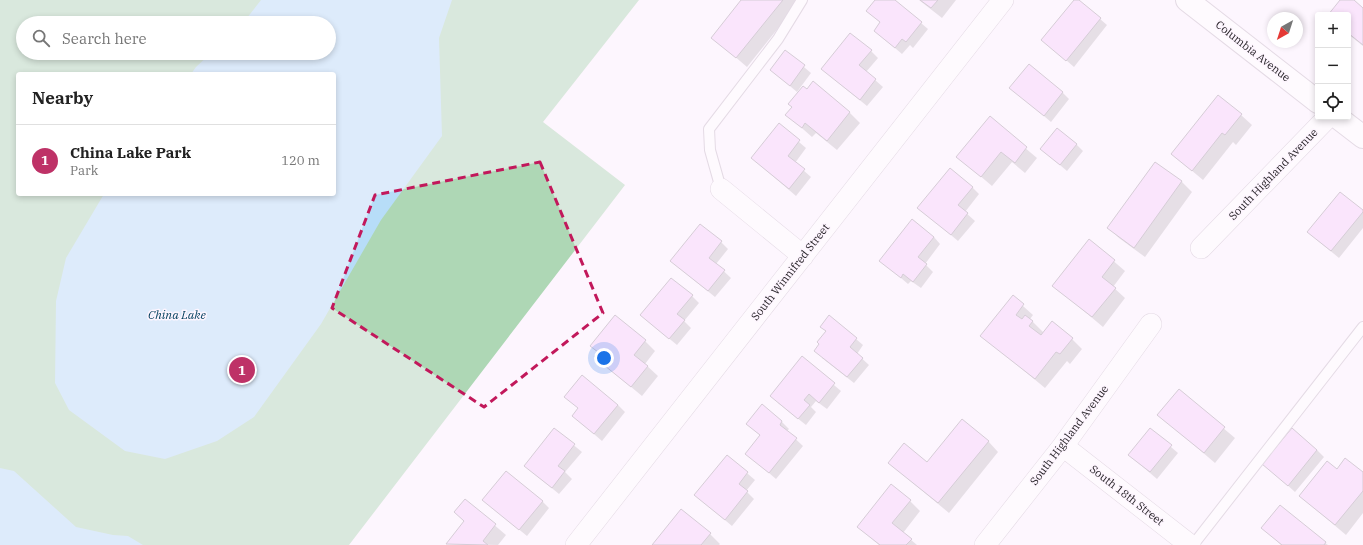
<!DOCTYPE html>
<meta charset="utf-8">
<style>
:root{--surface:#fff;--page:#f2f2f2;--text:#222;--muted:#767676;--line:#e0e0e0;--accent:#be3267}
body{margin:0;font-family:"IBM Plex Serif",serif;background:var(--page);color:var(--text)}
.controls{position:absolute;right:12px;top:12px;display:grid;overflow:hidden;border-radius:4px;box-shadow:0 2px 6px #0003}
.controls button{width:36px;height:36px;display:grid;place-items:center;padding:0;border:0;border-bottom:1px solid var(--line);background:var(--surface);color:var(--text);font:20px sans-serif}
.compass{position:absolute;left:1267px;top:12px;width:36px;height:36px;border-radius:50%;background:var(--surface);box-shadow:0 2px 6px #0003;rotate:219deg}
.you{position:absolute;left:604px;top:358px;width:14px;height:14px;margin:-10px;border:3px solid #fff;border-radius:50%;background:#1a73e8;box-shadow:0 0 0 6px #1a73e833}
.badge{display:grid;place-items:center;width:26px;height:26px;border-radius:50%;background:var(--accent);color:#fff;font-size:13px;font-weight:700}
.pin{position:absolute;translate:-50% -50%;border:2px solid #fff;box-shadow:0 1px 4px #0006}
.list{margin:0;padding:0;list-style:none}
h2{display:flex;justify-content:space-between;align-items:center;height:52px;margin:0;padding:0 16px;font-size:17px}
h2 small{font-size:13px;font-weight:400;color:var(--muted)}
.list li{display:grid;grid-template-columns:26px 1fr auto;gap:12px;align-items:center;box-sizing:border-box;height:72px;padding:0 16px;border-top:1px solid var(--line)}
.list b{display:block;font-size:15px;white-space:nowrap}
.list p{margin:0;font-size:13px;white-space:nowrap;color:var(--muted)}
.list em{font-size:13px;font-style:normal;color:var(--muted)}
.icon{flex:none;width:22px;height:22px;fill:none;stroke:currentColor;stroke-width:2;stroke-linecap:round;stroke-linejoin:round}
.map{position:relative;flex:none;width:1363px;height:545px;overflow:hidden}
.search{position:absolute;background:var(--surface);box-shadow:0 2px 6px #0003;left:16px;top:16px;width:320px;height:44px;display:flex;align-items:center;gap:10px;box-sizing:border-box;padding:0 14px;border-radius:22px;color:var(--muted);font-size:15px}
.panel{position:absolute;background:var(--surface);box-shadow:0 2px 6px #0003;left:16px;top:72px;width:320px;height:124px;border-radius:4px}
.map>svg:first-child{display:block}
.park{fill:#aed7b5;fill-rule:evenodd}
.water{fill:#b7ddf8}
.shadow{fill:#0003}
.building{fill:#f5d1fb;stroke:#a69aa7}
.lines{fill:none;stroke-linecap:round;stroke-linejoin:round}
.lane-casing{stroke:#c6bac8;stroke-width:12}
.street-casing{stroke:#c6bac8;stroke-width:22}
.primary-casing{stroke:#c6bac8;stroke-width:24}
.lane{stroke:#fff;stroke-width:10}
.street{stroke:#fff;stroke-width:21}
.primary{stroke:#fff;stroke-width:22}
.marked{fill:none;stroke:#c2185b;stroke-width:3;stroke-dasharray:8 5;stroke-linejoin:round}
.labels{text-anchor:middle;stroke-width:3;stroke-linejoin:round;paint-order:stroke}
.street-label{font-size:11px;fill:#231f24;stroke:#fdf5fe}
.water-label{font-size:12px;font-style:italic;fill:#013e5e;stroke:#fdf5fe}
</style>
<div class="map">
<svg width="1363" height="545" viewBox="0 0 1363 545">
<rect width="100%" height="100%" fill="#fdf5fe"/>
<!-- park -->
<path class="park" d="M0 0H639L543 122 625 185 349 545H0ZM23 23H329V53H23ZM18 74H334V194H18Z"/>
<!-- water -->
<path class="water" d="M261 0H452L439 38 442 136 381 220 321 324 254 417 217 441 165 459 125 451 69 410 55 383 56 301 66 258 104 194H334V74H191L196 67 211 53H329V23H243Z
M0 468 14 471 76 527 113 535 128 536 143 545H0Z"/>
<!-- shadow -->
<path class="shadow" d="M742 0H798L799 2 747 67 712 37Z
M876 0H894L928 29 913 48 910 45 902 54 875 31 881 23 867 11Z
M919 0H956L942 18Z
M1075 0H1078L1107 25 1074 67 1043 40Z
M1341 0H1352L1363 9V46L1348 34V15H1329Z
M785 51 811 73 797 92 771 70Z
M871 51 878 58 866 72 883 87 867 106 830 76Z
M1011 88 1062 92 1069 99 1051 122Z
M849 112 860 123 837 150 816 133 812 137 787 115Z
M1241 115 1252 125 1236 145 1233 142 1203 180 1172 154Z
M990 118 1037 158 1025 173 1012 162 992 186 958 157Z
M779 125 806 148 795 163 811 177 796 196 752 158Z
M1076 144 1083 151 1067 171 1041 149Z
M1156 163 1182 182 1192 192 1145 257 1119 238 1109 228Z
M972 187 979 194 965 212 975 221 958 241 919 208Z
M1363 211V228L1339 258 1316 239Z
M934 237 940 244 925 264 933 272 921 288 911 281 908 284 881 261Z
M1089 240 1125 271 1113 287 1125 298 1103 327 1053 285Z
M721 242 728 249 716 264 731 278 715 297 678 267Z
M692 296 699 303 684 321 691 328 677 345 649 322Z
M1013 297 1033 315 1030 319 1044 333 1072 339 1082 349 1070 364 1067 361 1045 388 982 336Z
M821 327 856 339 863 345 857 354 869 365 854 383 822 358 827 332Z
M645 341 655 351 645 364 658 376 642 396 595 357 598 353 592 346Z
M802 358 841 391 827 409 816 401 811 407 816 412 806 425 778 403Z
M1179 391 1235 438 1215 463 1159 415Z
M566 397 618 405 625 412 602 441 573 416 579 409Z
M762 406 782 422 789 429 787 431 803 446 776 479 747 454 761 436 747 424Z
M554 429 582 452 565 472 572 479 559 494 525 466Z
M1150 429 1178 453 1157 479 1129 455Z
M988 441 998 452 949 513 889 463H928Z
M1317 450 1324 457 1295 492 1264 464Z
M727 456 755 480 746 491 754 499 732 526 695 495Z
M1337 470 1363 474V513L1346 535 1300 496Z
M465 500 506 535 498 545 447 544 465 522 455 512Z
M483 500 542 501 549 508 527 536Z
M910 501 920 511 903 533 917 545H879L858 527Z
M1263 528 1325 543 1328 545H1281Z
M710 534 720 544 719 545H653Z"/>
<!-- building -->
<path class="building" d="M741 0H783L736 58 711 38Z
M875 0H895L922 22 906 42 902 39 895 48 874 31 880 22 866 11Z
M920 0H938L931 8Z
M1074 0H1079L1101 18 1066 61 1041 40Z
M1340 0H1354L1363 8V45L1348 33V15H1328Z
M850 33 872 50 859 65 876 79 860 100 821 69Z
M785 50 805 65 790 86 770 70Z
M1029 64 1063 92 1044 116 1009 88Z
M813 81 850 112 827 141 805 123 802 128 785 115 792 107 788 104 803 86 807 89Z
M1218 95 1242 114 1225 135 1222 133 1192 171 1171 154Z
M990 116 1027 147 1015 163 1001 152 981 177 956 157Z
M779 123 800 140 788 156 805 169 789 189 751 158Z
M1057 128 1077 144 1060 165 1040 149Z
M1155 162 1182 181 1134 248 1107 228Z
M950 168 973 187 958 205 968 213 951 235 917 208Z
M1340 192 1363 210V212L1331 251 1307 232Z
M912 219 934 237 918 257 927 264 913 282 903 274 901 278 879 261Z
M700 224 722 241 709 258 725 270 708 291 670 261Z
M1089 239 1115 260 1102 277 1116 288 1092 317 1052 286Z
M671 278 693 295 677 314 685 320 669 339 640 315Z
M1013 295 1024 304 1016 315 1022 319 1025 315 1033 321 1029 326 1041 335 1052 321 1073 338 1060 354 1056 352 1035 379 980 336Z
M615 315 646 340 634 355 648 366 631 387 594 357 598 352 590 346Z
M829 315 857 338 850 347 863 358 847 377 814 351 819 344 817 342 826 331 820 327Z
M802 356 835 383 819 403 809 394 804 400 810 405 798 419 770 396Z
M582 375 618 405 594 434 572 416 578 408 564 397Z
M1179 389 1225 427 1204 453 1157 415Z
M762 404 782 421 780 425 797 438 769 473 745 454 760 435 746 424Z
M962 419 989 441 938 503 888 463 904 443 927 462Z
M554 428 575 444 558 466 565 471 552 488 524 466Z
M1150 428 1172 445 1150 472 1128 455Z
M1292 428 1317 450 1288 486 1262 464Z
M727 455 748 472 739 484 748 491 725 520 694 495Z
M1345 458 1363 472V491L1335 525 1299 496 1327 461 1337 469Z
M506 471 543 501 519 530 482 500Z
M891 484 911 500 892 523 912 539 906 545H880L857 527Z
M465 499 496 524 483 541 488 545 446 544 464 521 454 512Z
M1280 505 1326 542 1324 545H1282L1261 528Z
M681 509 711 533 701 545H652Z"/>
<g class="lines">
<!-- lane casing -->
<g class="lane-casing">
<path id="lane" d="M721 189 710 150 709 129 778 39 802 0
M1193 545 1363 327"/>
</g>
<!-- street casing -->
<g class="street-casing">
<path id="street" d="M721 189 803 256
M1201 248 1328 117
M1063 446 1190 545
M576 545 1003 0
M985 545 1063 446 1151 324"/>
</g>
<!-- primary casing -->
<g class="primary-casing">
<path id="primary" d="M1187 0 1318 102
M1337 117 1363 137"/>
</g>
<!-- lane -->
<use href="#lane" class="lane"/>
<!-- street -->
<use href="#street" class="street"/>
<!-- primary -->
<use href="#primary" class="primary"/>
</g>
<!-- marked area -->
<path d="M0 0H1363V545H0ZM540 162 603 313 484 407 332 308 375 195Z" fill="#fdf5fe" fill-opacity=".55" fill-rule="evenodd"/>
<path class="marked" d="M540 162 603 313 484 407 332 308 375 195Z"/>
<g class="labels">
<!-- street labels -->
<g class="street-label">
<text transform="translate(1253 51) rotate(38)" y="4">Columbia Avenue</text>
<text transform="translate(1273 174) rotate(-46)" y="4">South Highland Avenue</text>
<text transform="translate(790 272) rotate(-52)" y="4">South Winnifred Street</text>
<text transform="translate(1069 435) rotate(-53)" y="4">South Highland Avenue</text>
<text transform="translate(1127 495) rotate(38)" y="4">South 18th Street</text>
</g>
<!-- water labels -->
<g class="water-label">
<text x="177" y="319">China Lake</text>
</g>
</g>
</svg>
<div class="controls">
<button>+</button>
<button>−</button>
<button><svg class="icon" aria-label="locate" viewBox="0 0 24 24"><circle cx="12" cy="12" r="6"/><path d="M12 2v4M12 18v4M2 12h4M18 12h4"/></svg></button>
</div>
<svg class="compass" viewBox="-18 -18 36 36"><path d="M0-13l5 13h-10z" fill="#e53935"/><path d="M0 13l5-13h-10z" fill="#767676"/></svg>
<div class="you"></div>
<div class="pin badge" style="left:242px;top:370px">1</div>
<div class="search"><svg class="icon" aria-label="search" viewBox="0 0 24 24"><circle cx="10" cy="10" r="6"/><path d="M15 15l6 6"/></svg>Search here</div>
<section class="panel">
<h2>Nearby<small></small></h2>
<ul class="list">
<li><span class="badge">1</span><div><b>China Lake Park</b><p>Park</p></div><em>120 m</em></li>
</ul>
</section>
</div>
